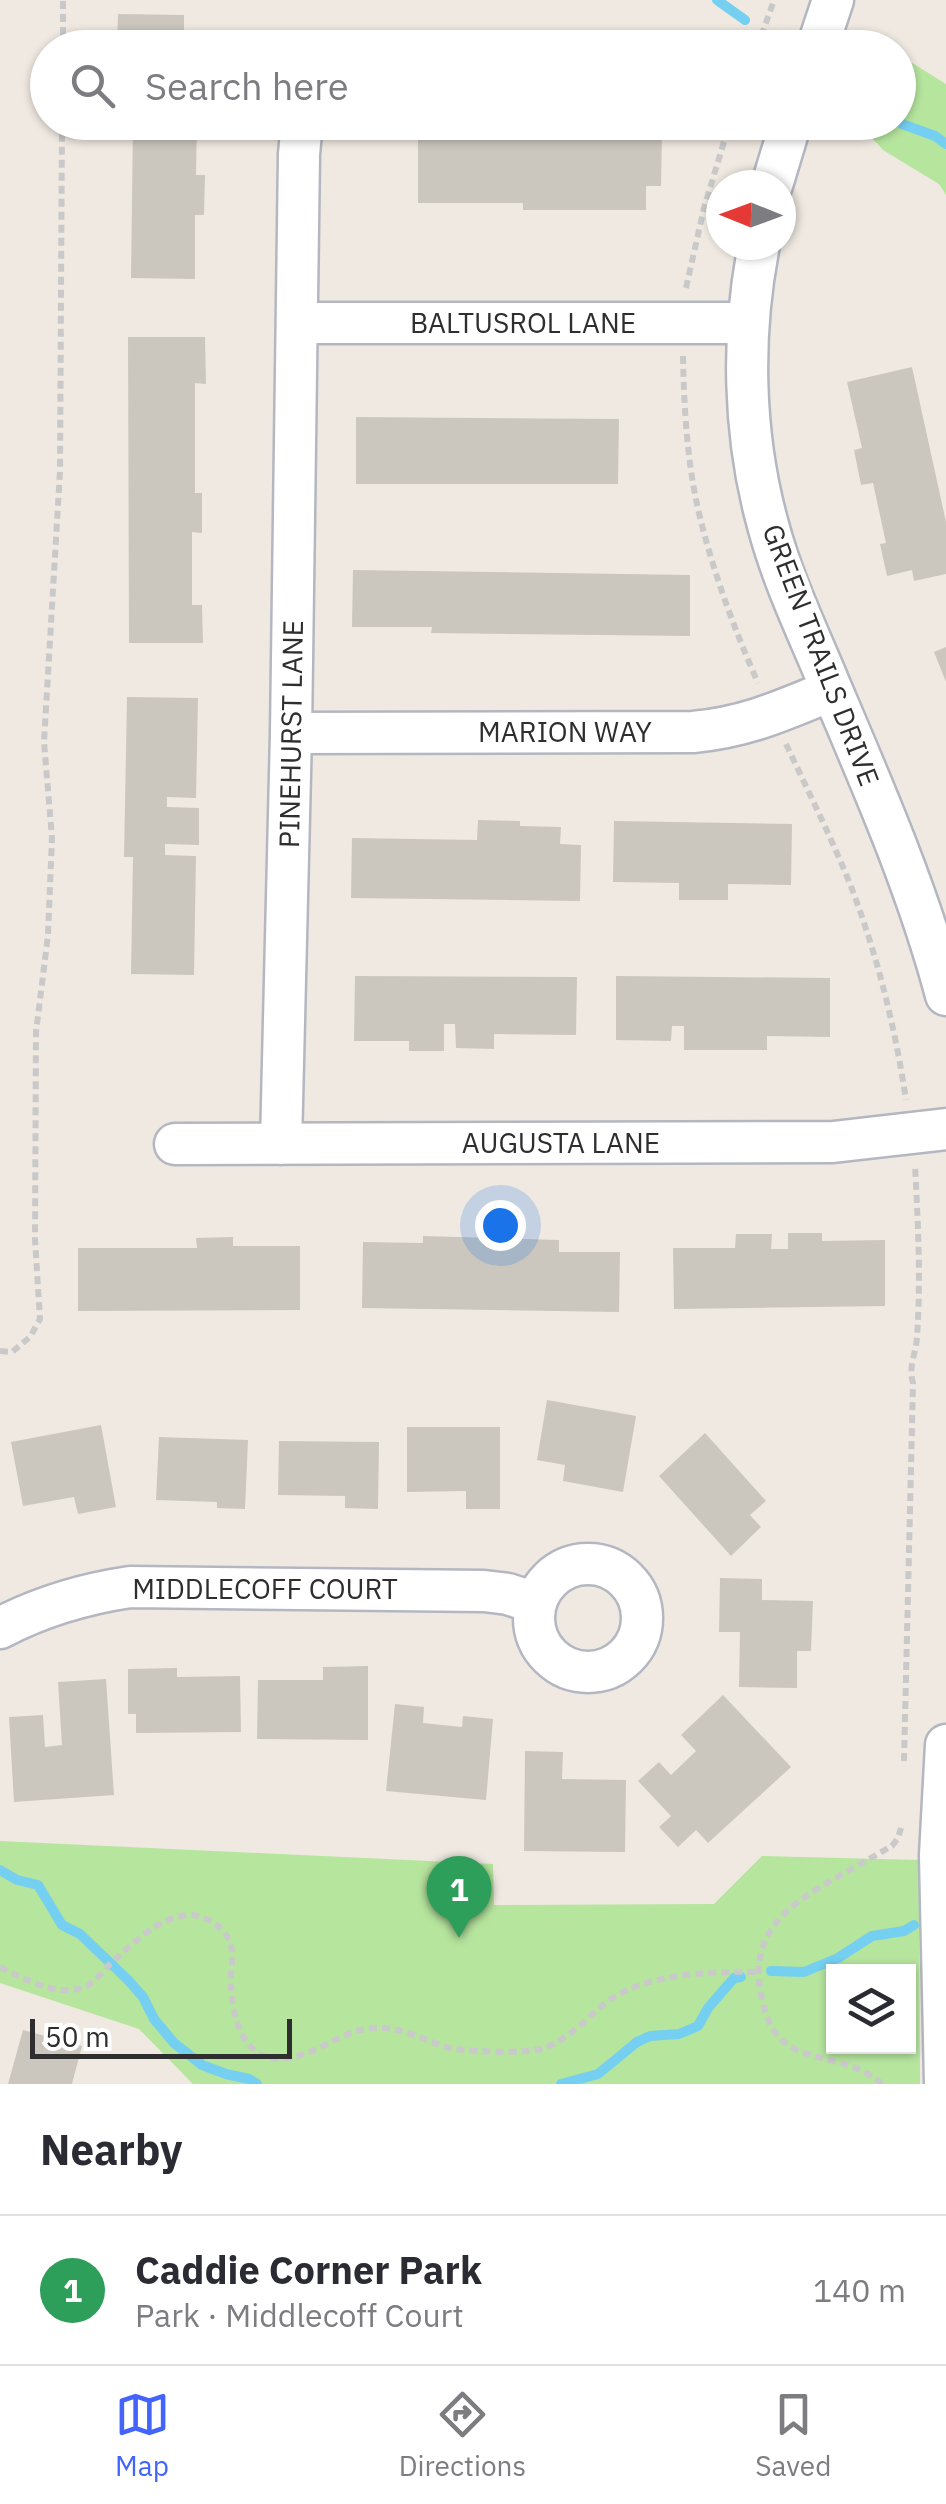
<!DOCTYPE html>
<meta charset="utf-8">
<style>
:root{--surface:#fff;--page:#f2f2f3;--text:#2b2b33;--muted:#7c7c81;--line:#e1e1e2;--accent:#4264fb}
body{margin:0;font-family:"IBM Plex Sans",sans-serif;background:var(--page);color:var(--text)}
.controls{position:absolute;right:30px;bottom:30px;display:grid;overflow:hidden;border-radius:0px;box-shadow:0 2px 8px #0004}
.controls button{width:90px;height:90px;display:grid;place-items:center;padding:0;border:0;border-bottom:2px solid var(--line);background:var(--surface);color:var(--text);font:50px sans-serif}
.compass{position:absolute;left:706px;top:170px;width:90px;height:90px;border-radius:50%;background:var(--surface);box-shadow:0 2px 8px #0004;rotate:271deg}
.scale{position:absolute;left:30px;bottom:25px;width:262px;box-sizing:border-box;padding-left:10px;border:5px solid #2e2e2e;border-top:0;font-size:28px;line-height:35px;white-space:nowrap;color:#2e2e2e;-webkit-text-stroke:8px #fff;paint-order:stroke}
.you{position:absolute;left:500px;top:1225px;width:35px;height:35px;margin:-25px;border:8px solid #fff;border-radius:50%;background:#1a73e8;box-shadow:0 0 0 15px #1a73e833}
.badge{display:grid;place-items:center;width:65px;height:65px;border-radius:50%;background:var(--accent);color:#fff;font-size:32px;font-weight:700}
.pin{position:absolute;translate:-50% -82px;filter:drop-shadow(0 2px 5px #0008)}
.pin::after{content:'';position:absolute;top:52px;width:35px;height:30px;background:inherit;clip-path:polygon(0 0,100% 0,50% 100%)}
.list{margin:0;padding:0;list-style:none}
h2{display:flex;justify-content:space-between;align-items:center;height:130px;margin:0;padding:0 40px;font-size:42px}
h2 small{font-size:32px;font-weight:400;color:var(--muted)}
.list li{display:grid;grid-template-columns:65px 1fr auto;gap:30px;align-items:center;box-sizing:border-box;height:150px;padding:0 40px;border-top:2px solid var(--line)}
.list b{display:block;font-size:38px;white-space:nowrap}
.list p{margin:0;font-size:32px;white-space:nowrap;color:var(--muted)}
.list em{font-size:32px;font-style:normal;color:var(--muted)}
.icon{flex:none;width:55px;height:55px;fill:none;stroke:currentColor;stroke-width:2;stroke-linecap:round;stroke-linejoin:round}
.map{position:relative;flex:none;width:946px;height:2084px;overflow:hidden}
.search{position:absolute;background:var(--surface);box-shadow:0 2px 8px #0004;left:30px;right:30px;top:30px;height:110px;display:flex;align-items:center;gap:25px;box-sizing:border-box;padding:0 35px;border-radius:55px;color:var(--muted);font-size:38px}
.sheet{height:280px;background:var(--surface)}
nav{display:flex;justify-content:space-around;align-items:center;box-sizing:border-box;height:140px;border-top:2px solid var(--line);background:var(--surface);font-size:28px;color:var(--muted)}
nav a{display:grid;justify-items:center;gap:5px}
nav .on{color:var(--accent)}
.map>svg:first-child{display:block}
.green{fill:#b6e59e;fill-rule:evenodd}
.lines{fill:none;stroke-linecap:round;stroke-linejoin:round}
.stream{stroke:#75cff0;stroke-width:10}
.building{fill:#cbc7bf}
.minor-casing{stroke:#b4b7c1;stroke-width:45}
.path{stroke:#c9c9c9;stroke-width:6;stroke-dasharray:8 5;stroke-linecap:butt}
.minor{stroke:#fff;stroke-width:40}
.labels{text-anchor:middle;stroke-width:10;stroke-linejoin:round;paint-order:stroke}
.street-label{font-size:28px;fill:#2e2e2e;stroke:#fff}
</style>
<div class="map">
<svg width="946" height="2084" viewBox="0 0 946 2084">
<rect width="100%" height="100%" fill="#efe9e1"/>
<!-- green -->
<path class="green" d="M901 56 946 84V195L939 184 883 150 863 128 865 123 898 122V58Z
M0 1841 493 1864 494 1905 714 1904 762 1856 919 1860 920 2084H193L139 2029 0 1983ZM834 1972H908V2046H834Z"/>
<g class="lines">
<!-- stream -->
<path class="stream" d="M717 0 745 20
M898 120 902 124 935 136 946 144
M0 1870 17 1880 38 1885 62 1925 80 1934 128 1980 143 1997 154 2019 174 2043 202 2065 226 2074 249 2079 257 2084
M771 1971 804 1972 838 1958 872 1936 904 1931 914 1925
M561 2084 598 2074 637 2042 650 2036 679 2034 698 2026 708 2008 734 1978 741 1977"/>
</g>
<!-- building -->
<path class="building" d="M118 14 184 15V48H117Z
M133 122H197L196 175H205L204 215H195V279L131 278Z
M418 134 662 135 661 186H646V210H523V203H418Z
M128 337H205L206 384 195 383V493H202V533L192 532V605H202L203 643H129Z
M912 367 946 522V574L914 581 912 570 887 576 880 544 886 543 873 483 861 485 854 450 862 448 847 382Z
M356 417 619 419 618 484H356Z
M353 570 690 575V636L431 633 432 627H352Z
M946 647V682L934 652Z
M127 697 198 698 196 798 167 797V807L199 808V845L165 844V855L196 856 194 975 131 974 133 857H124Z
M478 820 520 821V826L561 827 560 844 581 845 580 901 351 898 352 838 477 840Z
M614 821 792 824 791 885 728 884V900H679V883L613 882Z
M355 976 577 977 576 1035 494 1034V1049L456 1048 455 1024H444V1051H409V1041H354Z
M616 976 830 978V1037L767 1036V1050H684V1026H672L671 1041 616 1040Z
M788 1233H822V1241L885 1240V1306L674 1309 673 1248H735L736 1234H772L771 1249H788Z
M423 1236 559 1240V1252H620L619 1312 362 1308 363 1242 423 1243Z
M233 1237V1246H300V1310L78 1311V1248H197L196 1238Z
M547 1400 636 1416 623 1492 563 1481 565 1465 537 1460Z
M101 1425 116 1507 78 1514 74 1497 23 1506 11 1442Z
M407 1427H500V1509H466V1491L407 1492Z
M705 1433 766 1501 750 1515 761 1527 731 1556 659 1476Z
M159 1437 248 1440 245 1509 217 1508V1502L156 1500Z
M279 1441 379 1442 378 1509 345 1508V1496L278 1495Z
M720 1578 762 1579V1600L813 1601 811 1651H797V1688L739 1687 740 1632H719Z
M368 1666V1740L257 1739 258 1680H323V1667Z
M177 1668V1677L240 1676 241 1732 136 1733V1714H128V1669Z
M106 1679 114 1795 14 1802 9 1717 43 1715 45 1747 62 1745 58 1682Z
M723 1695 791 1767 708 1843 696 1830 678 1847 659 1827 671 1816 638 1781 659 1762 671 1775 696 1751 681 1735Z
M395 1704 424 1707 423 1723 462 1727 463 1716 493 1719 486 1800 386 1791Z
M525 1751 563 1752 562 1779 626 1780 625 1852 524 1851Z
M23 2030 82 2046 72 2084H8Z"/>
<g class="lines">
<!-- minor casing -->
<g class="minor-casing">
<path id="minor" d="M817 48 833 0
M772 185 791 122
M759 245C741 336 743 435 768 525 783 582 809 634 831 688 874 789 918 890 946 995
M298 323H747
M291 733 693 732C747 727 783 710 832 690
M175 1144 833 1142 946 1129
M281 1144 291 733 299 154 302 122
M534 1618a54 54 0 1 1 108 0a54 54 0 1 1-108 0Z
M0 1628C42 1606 83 1594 130 1587L484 1591 508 1594 535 1603
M945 2084 940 1855 946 1745"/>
</g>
<!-- path -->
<path class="path" d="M63 48V0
M757 48 774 0
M686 288 704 208 730 122
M683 356C684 407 687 460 698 509 712 569 733 626 758 683
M786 744C808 791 831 837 850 884 877 954 895 1026 906 1100
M0 1351 12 1352 30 1337 40 1319 35 1239 36 1032 48 935 52 838 44 742 60 471 62 122
M904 1761 913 1383C908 1367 916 1354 917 1337 921 1280 918 1223 915 1165
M0 1967C24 1979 60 1999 87 1986 95 1981 103 1972 109 1965 122 1953 135 1941 150 1930 161 1922 177 1915 192 1915 208 1916 228 1930 231 1946 234 1958 230 1972 231 1984 232 2014 241 2058 279 2059 313 2059 340 2030 373 2028 400 2026 421 2039 446 2047 462 2052 528 2054 544 2048 570 2039 589 2015 611 1999 650 1973 713 1971 759 1972
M882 2084C850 2056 811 2063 784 2042 770 2031 764 2011 761 1994 749 1935 785 1907 832 1880 852 1869 872 1857 892 1846L898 1838 901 1828"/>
<!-- minor -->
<use href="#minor" class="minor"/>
</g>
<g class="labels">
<!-- street labels -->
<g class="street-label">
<text x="523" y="333">BALTUSROL LANE</text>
<text transform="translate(821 655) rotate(69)" y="10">GREEN TRAILS DRIVE</text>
<text x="565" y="742">MARION WAY</text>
<text transform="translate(291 734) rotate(-89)" y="10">PINEHURST LANE</text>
<text x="561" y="1153">AUGUSTA LANE</text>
<text x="265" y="1599">MIDDLECOFF COURT</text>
</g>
</g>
</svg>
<div class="controls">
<button><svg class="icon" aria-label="layers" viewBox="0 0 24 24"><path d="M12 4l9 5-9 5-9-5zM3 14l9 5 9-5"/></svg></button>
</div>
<svg class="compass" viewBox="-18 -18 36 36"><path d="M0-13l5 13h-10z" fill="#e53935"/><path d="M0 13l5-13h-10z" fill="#7c7c81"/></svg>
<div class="scale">50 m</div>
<div class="you"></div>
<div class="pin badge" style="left:459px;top:1938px;background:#2e9e5b">1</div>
<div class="search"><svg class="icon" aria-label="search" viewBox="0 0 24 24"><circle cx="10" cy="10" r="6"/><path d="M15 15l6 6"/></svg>Search here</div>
</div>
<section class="sheet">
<h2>Nearby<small></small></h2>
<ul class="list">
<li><span class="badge" style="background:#2e9e5b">1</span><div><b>Caddie Corner Park</b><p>Park · Middlecoff Court</p></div><em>140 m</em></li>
</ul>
</section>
<nav>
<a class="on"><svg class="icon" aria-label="map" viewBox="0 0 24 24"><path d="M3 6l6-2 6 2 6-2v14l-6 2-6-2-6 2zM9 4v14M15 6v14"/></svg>Map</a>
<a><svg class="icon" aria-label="directions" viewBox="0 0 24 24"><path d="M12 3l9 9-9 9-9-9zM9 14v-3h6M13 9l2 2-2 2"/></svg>Directions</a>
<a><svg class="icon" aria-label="saved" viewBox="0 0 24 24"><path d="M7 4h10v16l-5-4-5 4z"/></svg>Saved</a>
</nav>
